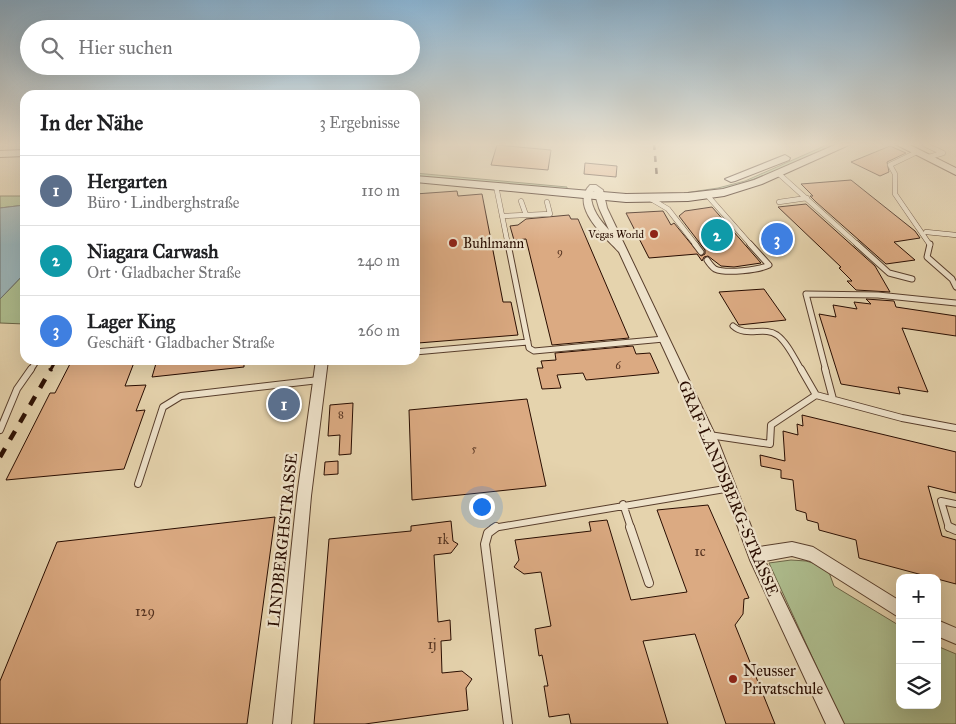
<!DOCTYPE html>
<html lang="de">
<meta charset="utf-8">
<style>
:root{--surface:#fff;--page:#f2f2f2;--text:#202124;--muted:#757577;--line:#e0e0e0;--accent:#8f2418}
body{margin:0;font-family:"IM FELL Great Primer",serif;background:var(--page);color:var(--text)}
.controls{position:absolute;right:15px;bottom:15px;display:grid;overflow:hidden;border-radius:10px;box-shadow:0 5px 20px #0002}
.controls button{width:45px;height:45px;display:grid;place-items:center;padding:0;border:0;border-bottom:1px solid var(--line);background:var(--surface);color:var(--text);font:25px sans-serif}
.you{position:absolute;left:481px;top:506px;width:18px;height:18px;margin:-12px;border:4px solid #fff;border-radius:50%;background:#1a73e8;box-shadow:0 0 0 8px #1a73e833}
.badge{display:grid;place-items:center;width:32px;height:32px;border-radius:50%;background:var(--accent);color:#fff;font-size:16px;font-weight:700}
.pin{position:absolute;translate:-50% -50%;border:2px solid #fff;box-shadow:0 1px 5px #0006}
.list{margin:0;padding:0;list-style:none}
h2{display:flex;justify-content:space-between;align-items:center;height:65px;margin:0;padding:0 20px;font-size:21px}
h2 small{font-size:16px;font-weight:400;color:var(--muted)}
.list li{display:grid;grid-template-columns:32px 1fr auto;gap:15px;align-items:center;box-sizing:border-box;height:70px;padding:0 20px;border-top:1px solid var(--line)}
.list b{display:block;font-size:19px;white-space:nowrap}
.list p{margin:0;font-size:16px;white-space:nowrap;color:var(--muted)}
.list em{font-size:16px;font-style:normal;color:var(--muted)}
.icon{flex:none;width:28px;height:28px;fill:none;stroke:currentColor;stroke-width:2;stroke-linecap:round;stroke-linejoin:round}
.map{position:relative;flex:none;width:956px;height:724px;overflow:hidden}
.search{position:absolute;background:var(--surface);box-shadow:0 5px 20px #0002;left:20px;top:20px;width:400px;height:55px;display:flex;align-items:center;gap:12px;box-sizing:border-box;padding:0 18px;border-radius:28px;color:var(--muted);font-size:19px}
.panel{position:absolute;background:var(--surface);box-shadow:0 5px 20px #0002;left:20px;top:90px;width:400px;height:275px;border-radius:15px}
.map>svg:first-child{display:block}
.green{fill:#aebe8f;stroke:#6c6648}
.water{fill:#9cb4b7;stroke:#6e716e}
.building{fill:#dbaa82;stroke:#290d01}
.lines{fill:none;stroke-linecap:round;stroke-linejoin:round}
.lane-far3-casing{stroke:#583e2c;stroke-width:5.5}
.lane-far2-casing{stroke:#583e2c;stroke-width:7}
.lane-far1-casing{stroke:#583e2c;stroke-width:8}
.lane-casing{stroke:#583e2c;stroke-width:10}
.street-casing{stroke:#583e2c;stroke-width:2}
.secondary-casing{stroke:#290d01;stroke-width:2}
.lane-far3{stroke:#eee2ca;stroke-width:4.5}
.lane-far2{stroke:#eee2ca;stroke-width:5}
.lane-far1{stroke:#eee2ca;stroke-width:6}
.lane{stroke:#eee2ca;stroke-width:8}
.street{fill:#eee2ca;fill-rule:evenodd}
.secondary{fill:#eee2ca;fill-rule:evenodd}
.rail-far2{stroke:#290d01;stroke-width:2.5;stroke-dasharray:6 6;stroke-linecap:butt}
.rail-far1{stroke:#290d01;stroke-width:3;stroke-dasharray:8 8;stroke-linecap:butt}
.rail{stroke:#290d01;stroke-width:4.5;stroke-dasharray:10 10;stroke-linecap:butt}
.poi-dot{fill:#8f2418;stroke:#eee2ca;stroke-width:2}
.labels{text-anchor:middle;stroke-width:4.5;stroke-linejoin:round;paint-order:stroke}
.far-poi-label{font-size:11px;fill:#290d01;stroke:#eee2ca;text-anchor:end}
.number-label{font-size:11px;fill:#563421}
.poi-label{font-size:14px;fill:#290d01;stroke:#eee2ca;text-anchor:start}
.near-number-label{font-size:14px;fill:#563421}
.near-street-label{font-size:16px;fill:#290d01;stroke:#eee2ca}
.near-poi-label{font-size:16px;fill:#290d01;stroke:#eee2ca;text-anchor:start}
</style>
<div class="map">
<svg width="956" height="724" viewBox="0 0 956 724">
<rect width="100%" height="100%" fill="#e5d3ad"/>
<filter id="stains"><feTurbulence type="fractalNoise" baseFrequency=".004" numOctaves="4"/><feColorMatrix values="0 0 0 0 .2 0 0 0 0 .09 0 0 0 0 .02 0 0 0 .5 -.17"/></filter>
<radialGradient id="worn" r=".72"><stop offset=".6" stop-color="#630" stop-opacity="0"/><stop offset="1" stop-color="#630" stop-opacity=".3"/></radialGradient>
<!-- green -->
<path class="green" d="M829 144H838C808 157 712 202 684 193L718 188 745 181Z
M415 173 567 187V190L415 176Z
M0 196H25V205L0 208Z
M25 273V324L0 323V299Z
M791 560 806 561 827 567 834 586 900 626V705H937V646L956 654V724H843L769 563Z"/>
<!-- water -->
<path class="water" d="M25 205V273L0 299V208Z"/>
<!-- building -->
<path class="building" d="M497 145 551 150 548 170 491 165Z
M890 146 906 153 887 162 889 172 880 176 851 162Z
M585 163 617 166 616 177 584 174Z
M851 180 915 231 920 238 894 242 915 260 886 264 816 202 810 196H813L801 184Z
M457 191 458 196 482 194 503 302H511L518 335 418 343 415 342V194Z
M806 204 875 266 890 292 856 290 847 281H852L839 268 841 267 778 207Z
M712 207 761 263 734 267 721 266 708 256 704 257 702 261 697 254 649 258 626 213 663 211 671 225 674 223 701 256 705 254V250L679 216 685 211Z
M569 215 571 219H578L629 338 552 345 526 239 514 240 510 226 518 225 526 219Z
M764 289 786 320 739 325 719 292Z
M866 299 894 301 896 307 956 316V336L902 328 928 392 898 387 900 394 841 384 819 314 836 317 833 305 857 309 854 302 871 304Z
M633 346 636 354 650 353 659 373 586 380 583 373 557 375 561 388 542 389 537 368H543L541 361 556 360 555 353Z
M72 360H135L125 386 146 385 136 411 145 410 124 469 6 480 50 393H55Z
M157 360H244V367L152 377Z
M527 399 546 486 412 500 409 410Z
M353 403 351 454 339 455 340 435 328 436 330 405Z
M802 415 956 452V493L928 486 942 536 956 540V584L859 558 856 540 819 530 818 523 807 520 806 513 796 510 793 480 781 478V470L761 466 760 455 785 461 783 431 798 435 797 424 803 426Z
M338 461V474L324 475 325 462Z
M708 505 749 598 744 599 743 614 735 625 775 724H726L695 634 643 641 668 724H571L569 714 549 717 544 686H548L542 655 539 656 535 629 551 626 541 572 524 574 514 567 519 560 515 540 591 531 589 522 607 520 631 600 687 592 657 510Z
M275 517 247 724H0V681L57 542Z
M451 521 453 541 458 544 451 553 434 555 438 622 450 620 451 640 441 641 442 673 462 671 472 679 466 688 468 710 365 724H314L329 539 411 531V526Z"/>
<g class="lines">
<!-- lane-far3 casing -->
<g class="lane-far3-casing">
<path id="lane-far3" d="M924 144 943 153 929 157
M917 152 890 165 895 174V194L930 245
M778 173 858 245
M496 186 508 245
M707 195 751 245
M651 199 668 209 696 245
M521 201 526 215
M779 202 807 198
M502 216 550 214 547 202
M926 232 956 235"/>
</g>
<!-- lane-far2 casing -->
<g class="lane-far2-casing">
<path id="lane-far2" d="M508 244 529 348 534 351 664 339
M695 244 701 252
M857 244 889 273 912 279
M930 244 927 257 952 279 956 287
M707 260C709 263 712 267 715 269 726 274 759 270 769 265L750 244
M733 326C746 338 764 326 777 335 788 343 795 360 802 371
M415 352 528 342
M30 371 37 360
M826 371 806 294 878 295 956 303"/>
</g>
<!-- lane-far1 casing -->
<g class="lane-far1-casing">
<path id="lane-far1" d="M801 369 816 395
M825 369 833 399
M0 430 17 389 31 369
M709 435 770 444 771 425 816 395 902 418 956 428
M138 484 163 407 181 396 319 380
M623 504 631 528
M493 528 731 488
M949 528 941 501 956 504"/>
</g>
<!-- lane casing -->
<g class="lane-casing">
<path id="lane" d="M496 527 488 533 485 544 508 724
M630 527 649 583
M949 527 956 530"/>
</g>
<!-- street casing -->
<g class="street-casing">
<path id="street" d="M590 185H596L603 190 607 208 719 443 759 547 792 542 813 547 900 601V618L810 561 792 556 765 561 844 724H826L750 560 707 443 619 252C605 237 569 206 590 185ZM594 191 599 208 609 230C600 220 590 208 591 193Z
M316 360H328L311 496 291 724H273L297 496Z
M937 620 956 628V644L937 636Z"/>
</g>
<!-- secondary casing -->
<g class="secondary-casing">
<path id="secondary" d="M837 144H851L762 184 724 196 688 201 626 202 415 182V176L626 194 688 193 723 189 754 180Z
M895 144H908L956 168V175Z
M25 150V156L0 157V151Z
M785 155 790 158 789 160 735 181 731 182 725 179Z"/>
</g>
<!-- lane-far3 -->
<use href="#lane-far3" class="lane-far3"/>
<!-- lane-far2 -->
<use href="#lane-far2" class="lane-far2"/>
<!-- lane-far1 -->
<use href="#lane-far1" class="lane-far1"/>
<!-- lane -->
<use href="#lane" class="lane"/>
<!-- street -->
<use href="#street" class="street"/>
<!-- secondary -->
<use href="#secondary" class="secondary"/>
<!-- rail-far2 -->
<path class="rail-far2" d="M654 144 657 178"/>
<!-- rail-far1 -->
<path class="rail-far1" d="M50 371 56 360"/>
<!-- rail -->
<path class="rail" d="M0 457 51 369"/>
</g>
<!-- sky -->
<linearGradient id="sky" x2="0" y2="1"><stop stop-color="#89b4d4"/><stop offset="0.59" stop-color="#f3ebda"/><stop offset="1" stop-color="#f3ebda" stop-opacity="0"/></linearGradient>
<rect width="956" height="245" fill="url(#sky)"/>
<!-- markers -->
<g class="poi-dot">
<circle cx="654" cy="234" r="5"/>
<circle cx="453" cy="243" r="5"/>
<circle cx="733" cy="679" r="5"/>
</g>
<g class="labels">
<!-- far-poi labels -->
<g class="far-poi-label">
<text x="644" y="238">Vegas World</text>
</g>
<!-- number labels -->
<g class="number-label">
<text x="560" y="255">9</text>
<text x="618" y="369">6</text>
<text x="341" y="418">8</text>
<text x="474" y="452">5</text>
</g>
<!-- poi labels -->
<g class="poi-label">
<text x="463" y="248">Buhlmann</text>
</g>
<!-- near-number labels -->
<g class="near-number-label">
<text x="443" y="544">1k</text>
<text x="700" y="556">1c</text>
<text x="145" y="616">129</text>
<text x="432" y="649">1j</text>
</g>
<!-- near-street labels -->
<g class="near-street-label">
<text transform="translate(729 488) rotate(67)" y="6">GRAF-LANDSBERG-STRASSE</text>
<text transform="translate(282 540) rotate(-84)" y="6">LINDBERGHSTRASSE</text>
</g>
<!-- near-poi labels -->
<g class="near-poi-label">
<text x="743" y="676">Neusser<tspan x="743" dy="18">Privatschule</tspan></text>
</g>
</g>
<rect width="100%" height="100%" filter="url(#stains)"/>
<rect width="100%" height="100%" fill="url(#worn)"/>
</svg>
<div class="controls">
<button>+</button>
<button>−</button>
<button><svg class="icon" aria-label="layers" viewBox="0 0 24 24"><path d="M12 4l9 5-9 5-9-5zM3 14l9 5 9-5"/></svg></button>
</div>
<div class="you"></div>
<div class="pin badge" style="left:284px;top:404px;background:#5c6f8a">1</div>
<div class="pin badge" style="left:717px;top:235px;background:#0f9aa8">2</div>
<div class="pin badge" style="left:777px;top:239px;background:#3f7fe0">3</div>
<div class="search"><svg class="icon" aria-label="search" viewBox="0 0 24 24"><circle cx="10" cy="10" r="6"/><path d="M15 15l6 6"/></svg>Hier suchen</div>
<section class="panel">
<h2>In der Nähe<small>3 Ergebnisse</small></h2>
<ul class="list">
<li><span class="badge" style="background:#5c6f8a">1</span><div><b>Hergarten</b><p>Büro · Lindberghstraße</p></div><em>110 m</em></li>
<li><span class="badge" style="background:#0f9aa8">2</span><div><b>Niagara Carwash</b><p>Ort · Gladbacher Straße</p></div><em>240 m</em></li>
<li><span class="badge" style="background:#3f7fe0">3</span><div><b>Lager King</b><p>Geschäft · Gladbacher Straße</p></div><em>260 m</em></li>
</ul>
</section>
</div>
